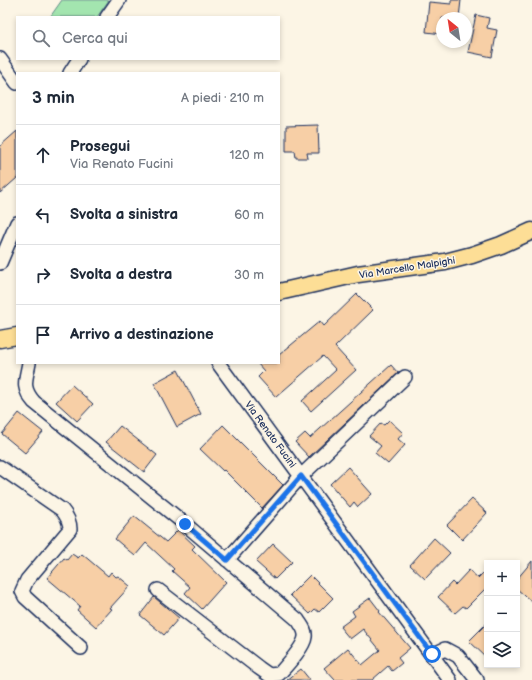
<!DOCTYPE html>
<html lang="it">
<meta charset="utf-8">
<style>
:root{--surface:#fff;--page:#f6f6f7;--text:#1f2937;--muted:#747a83;--line:#e0e1e3}
body{margin:0;font-family:"Balsamiq Sans",sans-serif;background:var(--page);color:var(--text)}
.controls{position:absolute;right:12px;bottom:12px;display:grid;overflow:hidden;border-radius:0px;box-shadow:0 2px 6px #0003}
.controls button{width:36px;height:36px;display:grid;place-items:center;padding:0;border:0;border-bottom:1px solid var(--line);background:var(--surface);color:var(--text);font:20px sans-serif}
.compass{position:absolute;left:436px;top:12px;width:36px;height:36px;border-radius:50%;background:var(--surface);box-shadow:0 2px 6px #0003;rotate:330deg}
.stop{position:absolute;width:12px;height:12px;margin:-9px;border:3px solid #1a73e8;border-radius:50%;background:#fff}
.stop.end{background:#1a73e8;border-color:#fff;box-shadow:0 1px 4px #0008}
.list{margin:0;padding:0;list-style:none}
h2{display:flex;justify-content:space-between;align-items:center;height:52px;margin:0;padding:0 16px;font-size:17px}
h2 small{font-size:13px;font-weight:400;color:var(--muted)}
.list li{display:grid;grid-template-columns:26px 1fr auto;gap:12px;align-items:center;box-sizing:border-box;height:60px;padding:0 16px;border-top:1px solid var(--line)}
.list b{display:block;font-size:15px;white-space:nowrap}
.list p{margin:0;font-size:13px;white-space:nowrap;color:var(--muted)}
.list em{font-size:13px;font-style:normal;color:var(--muted)}
.icon{flex:none;width:22px;height:22px;fill:none;stroke:currentColor;stroke-width:2;stroke-linecap:round;stroke-linejoin:round}
.map{position:relative;flex:none;width:532px;height:680px;overflow:hidden}
.search{position:absolute;background:var(--surface);box-shadow:0 2px 6px #0003;left:16px;top:16px;width:264px;height:44px;display:flex;align-items:center;gap:10px;box-sizing:border-box;padding:0 14px;border-radius:0px;color:var(--muted);font-size:15px}
.panel{position:absolute;background:var(--surface);box-shadow:0 2px 6px #0003;left:16px;top:72px;width:264px;height:292px;border-radius:0px}
.map>svg:first-child{display:block}
.green{fill:#a3e5af;stroke:#5f8a86}
.building{fill:#f7cfa6;stroke:#1b2f5e}
.lines{fill:none;stroke-linecap:round;stroke-linejoin:round}
.minor-casing{stroke:#1b2f5e;stroke-width:16}
.major-casing{stroke:#1b2f5e;stroke-width:19}
.minor{stroke:#fcf5e5;stroke-width:13}
.major{stroke:#fdde96;stroke-width:16}
.route{stroke:#1a73e8;stroke-width:5}
.labels{text-anchor:middle;stroke-width:3;stroke-linejoin:round;paint-order:stroke}
.street-label{font-size:10px;fill:#1b2f5e;stroke:#fcf5e5}
</style>
<div class="map">
<svg width="532" height="680" viewBox="0 0 532 680">
<rect width="100%" height="100%" fill="#fcf5e5"/>
<filter id="ink" filterUnits="userSpaceOnUse"><feTurbulence type="fractalNoise" baseFrequency=".025" numOctaves="2"/><feDisplacementMap in="SourceGraphic" scale="8" xChannelSelector="R" yChannelSelector="G"/><feConvolveMatrix kernelMatrix="1 2 1 2 8 2 1 2 1" color-interpolation-filters="sRGB"/></filter>
<g filter="url(#ink)">
<!-- green -->
<path class="green" d="M62 0H109L97 17H50Z"/>
<!-- building -->
<path class="building" d="M451 0H461L459 18H442V34L426 32 429 2 451 4Z
M476 15 489 18 487 28 497 30 492 57 468 52Z
M318 125 319 153H307L308 158H296L295 151H286V126Z
M17 131V178L0 193V146Z
M357 294 373 310 335 347 356 370 311 411 302 401 336 370 323 356 276 397 258 377 264 371 257 363H279V355L320 321 324 326Z
M391 365 398 373 309 457 295 442 305 433 310 438Z
M178 370 201 414 177 427 154 383Z
M72 385 93 404 77 421 56 402Z
M19 413 43 432 25 453 2 434Z
M389 420 403 433 398 439 405 445 388 464 375 453 381 446 369 436 381 423 384 425Z
M223 425 283 485 262 508 224 470 223 471 200 449Z
M120 426 157 455 144 472 106 442Z
M348 467 372 494 358 507 354 502 350 507 330 484Z
M472 499 487 513 462 540 447 525Z
M134 516 166 542 178 530 195 546 192 549 226 582 202 609 185 593 190 587 172 571 174 569 146 543 135 556 115 539Z
M434 538 450 553 425 579 410 565Z
M273 544 292 562 275 579 256 562Z
M72 554 78 558 82 554 108 576 111 572 116 577 118 576 130 586 110 608 112 609 96 627 77 610 80 606 47 578 64 558 67 560Z
M532 561V602L517 589V579Z
M487 569V587L466 608 463 606 455 613 438 597 452 582 455 585 469 570 478 578Z
M310 575 333 598 319 612 315 609 310 614 290 595Z
M154 597 179 618 164 635 140 615Z
M370 598 380 611 379 612 410 648 398 658 402 663 392 671 388 666 372 680H335L324 668 348 648 362 665 380 650 363 629 350 639 340 627 355 616 352 611Z
M487 623V658L469 641Z
M301 669 310 680H287Z"/>
<g class="lines">
<!-- minor casing -->
<g class="minor-casing">
<path id="minor" d="M107 17 119 0
M0 59 17 83
M70 73 79 59
M0 263 17 223
M29 363C26 380 21 387 34 402L185 524 298 620C301 625 306 630 305 637 304 647 286 666 279 674L269 675 259 668 158 590
M218 363 450 680
M0 467 62 510C67 516 70 521 70 529L27 580 22 591 25 597 81 648
M227 560 301 476 405 377
M432 655 445 649 458 656 477 680"/>
</g>
<!-- major casing -->
<g class="major-casing">
<path id="major" d="M279 292 358 274 445 262 472 255 501 245 532 231
M0 339 17 336"/>
</g>
<!-- minor -->
<use href="#minor" class="minor"/>
<!-- major -->
<use href="#major" class="major"/>
</g>
</g>
<g class="lines" filter="url(#ink)">
<!-- route -->
<path class="route" d="M185 524 227 560 301 476 432 654"/>
</g>
<g class="labels">
<!-- street labels -->
<g class="street-label">
<text transform="translate(407 267) rotate(-9)" y="4">Via Marcello Malpighi</text>
<text transform="translate(271 434) rotate(54)" y="4">Via Renato Fucini</text>
</g>
</g>
</svg>
<div class="controls">
<button>+</button>
<button>−</button>
<button><svg class="icon" aria-label="layers" viewBox="0 0 24 24"><path d="M12 4l9 5-9 5-9-5zM3 14l9 5 9-5"/></svg></button>
</div>
<svg class="compass" viewBox="-18 -18 36 36"><path d="M0-13l5 13h-10z" fill="#e53935"/><path d="M0 13l5-13h-10z" fill="#747a83"/></svg>
<div class="stop" style="left:432px;top:654px"></div>
<div class="stop end" style="left:185px;top:524px"></div>
<div class="search"><svg class="icon" aria-label="search" viewBox="0 0 24 24"><circle cx="10" cy="10" r="6"/><path d="M15 15l6 6"/></svg>Cerca qui</div>
<section class="panel">
<h2>3 min<small>A piedi · 210 m</small></h2>
<ul class="list">
<li><svg class="icon" aria-label="ahead" viewBox="0 0 24 24"><path d="M12 20V5M6 11l6-6 6 6"/></svg><div><b>Prosegui</b><p>Via Renato Fucini</p></div><em>120 m</em></li>
<li><svg class="icon" aria-label="left" viewBox="0 0 24 24"><path d="M17 20v-9H6M10 6l-5 5 5 5"/></svg><div><b>Svolta a sinistra</b></div><em>60 m</em></li>
<li><svg class="icon" aria-label="right" viewBox="0 0 24 24"><path d="M7 20v-9h11M14 6l5 5-5 5"/></svg><div><b>Svolta a destra</b></div><em>30 m</em></li>
<li><svg class="icon" aria-label="arrive" viewBox="0 0 24 24"><path d="M6 21V4h12l-3 4 3 4H6"/></svg><div><b>Arrivo a destinazione</b></div></li>
</ul>
</section>
</div>
